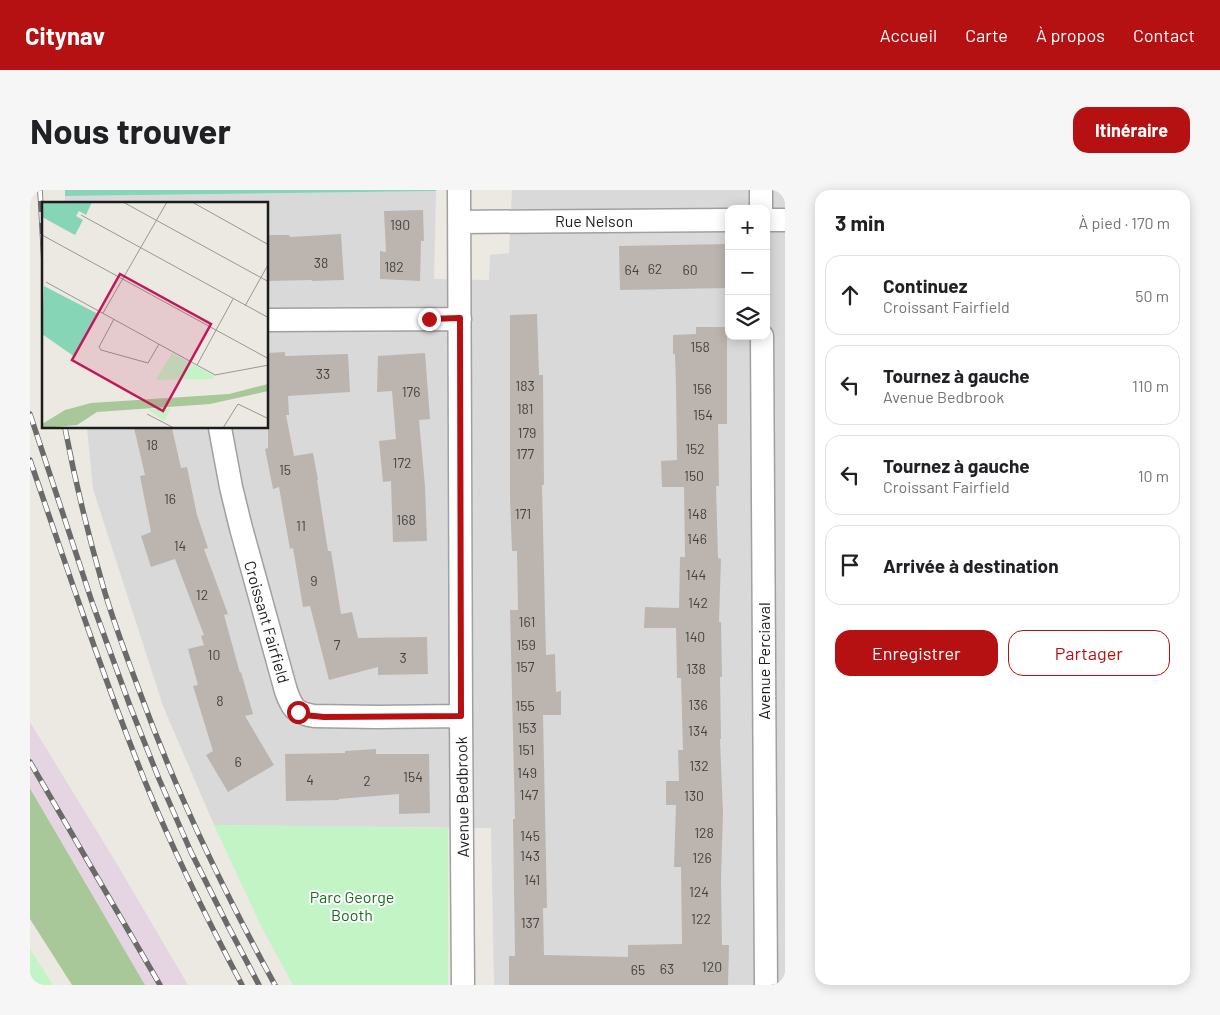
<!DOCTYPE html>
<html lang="fr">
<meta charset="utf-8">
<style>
:root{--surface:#fff;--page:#f6f6f6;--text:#202124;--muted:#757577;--line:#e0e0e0;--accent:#b61112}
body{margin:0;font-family:Barlow,sans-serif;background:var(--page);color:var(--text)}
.controls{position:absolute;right:15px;top:15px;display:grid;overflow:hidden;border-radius:10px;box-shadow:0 2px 12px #0003}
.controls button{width:45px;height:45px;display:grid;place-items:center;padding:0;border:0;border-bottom:1px solid var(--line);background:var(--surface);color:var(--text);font:25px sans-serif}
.stop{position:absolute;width:15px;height:15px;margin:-11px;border:4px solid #b61112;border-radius:50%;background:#fff}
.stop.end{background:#b61112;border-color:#fff;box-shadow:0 1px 5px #0008}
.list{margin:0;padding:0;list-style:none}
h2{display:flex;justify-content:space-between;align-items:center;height:65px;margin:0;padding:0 20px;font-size:21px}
h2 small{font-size:16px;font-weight:400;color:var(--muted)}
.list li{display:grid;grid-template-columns:32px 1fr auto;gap:15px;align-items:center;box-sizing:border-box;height:80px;margin:0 10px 10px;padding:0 10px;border:1px solid var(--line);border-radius:15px}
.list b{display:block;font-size:19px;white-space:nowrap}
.list p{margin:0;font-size:16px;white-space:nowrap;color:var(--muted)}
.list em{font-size:16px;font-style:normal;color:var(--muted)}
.actions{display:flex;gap:10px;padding:15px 20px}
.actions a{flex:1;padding:11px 0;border:1px solid var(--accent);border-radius:15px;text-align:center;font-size:18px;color:var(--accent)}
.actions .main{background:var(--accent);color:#fff}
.icon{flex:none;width:28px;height:28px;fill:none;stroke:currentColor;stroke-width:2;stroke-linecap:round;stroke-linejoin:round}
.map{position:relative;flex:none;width:755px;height:795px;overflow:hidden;border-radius:15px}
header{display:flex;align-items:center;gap:30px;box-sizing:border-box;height:70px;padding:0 25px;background:var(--accent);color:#fff}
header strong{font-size:24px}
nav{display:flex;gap:28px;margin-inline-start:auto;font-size:18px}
.intro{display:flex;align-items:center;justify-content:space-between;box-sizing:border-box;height:120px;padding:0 30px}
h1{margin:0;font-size:35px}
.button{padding:12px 22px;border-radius:15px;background:var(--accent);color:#fff;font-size:18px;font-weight:700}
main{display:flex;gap:30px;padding:0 30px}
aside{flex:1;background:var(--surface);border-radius:15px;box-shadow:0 2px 12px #0003}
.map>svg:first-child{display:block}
.residential{fill:#dad9d9;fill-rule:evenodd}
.industrial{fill:#e5d5e2}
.forest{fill:#a8c89a}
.park{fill:#c2f4c5}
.pitch{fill:#86d5b6}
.building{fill:#bcb5af}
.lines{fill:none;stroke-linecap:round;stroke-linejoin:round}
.street-casing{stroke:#a0a0a0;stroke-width:25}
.street{stroke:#fff;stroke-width:22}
.rail-casing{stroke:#6a6a6a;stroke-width:5.5}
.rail{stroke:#fff;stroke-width:4;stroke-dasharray:11;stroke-linecap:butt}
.route{stroke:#b61112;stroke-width:6}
.labels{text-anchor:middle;stroke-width:4;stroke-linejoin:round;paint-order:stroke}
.number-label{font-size:14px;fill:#444241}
.street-label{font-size:16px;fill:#1c1c1c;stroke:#fff}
.park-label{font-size:16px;fill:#146f1c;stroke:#fff}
.inset-road{fill:none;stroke:#999793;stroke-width:1}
.view{fill:#c2185b;fill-opacity:0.15;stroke:#c2185b;stroke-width:2.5}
.inset-edge{fill:none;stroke:#1c1c1c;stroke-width:2.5}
</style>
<header>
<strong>Citynav</strong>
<nav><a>Accueil</a><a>Carte</a><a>À propos</a><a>Contact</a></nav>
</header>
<div class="intro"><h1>Nous trouver</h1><a class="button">Itinéraire</a></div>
<main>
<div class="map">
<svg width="755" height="795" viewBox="0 0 755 795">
<rect width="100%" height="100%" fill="#ece9e2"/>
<!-- residential -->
<path class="residential" d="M482 0H755V795H464L461 638 184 635 133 516 63 299 57 238H238V14H35V6L406 1 404 89 459 90 460 65 479 63ZM699 19H736V146H699Z"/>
<!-- industrial -->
<path class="industrial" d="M0 532 87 674 158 795H115L0 598Z"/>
<!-- forest -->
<path class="forest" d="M0 598 1 600 115 795H42L0 729Z"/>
<!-- park -->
<path class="park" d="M184 635 418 638V795H263L232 738Z
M0 759 23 795H0Z"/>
<!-- pitch -->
<path class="pitch" d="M35 0H406V1L35 6Z"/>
<!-- building -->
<path class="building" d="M393 20 394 51H391L390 91 350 89V61L356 62 354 21Z
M311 44 314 90 282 91V90L238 91V45H259L260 47Z
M699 54V98L590 100 589 56Z
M507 124 509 185H513L514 295H512L516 465 525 464 526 502 531 501V525H513L517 718H513L514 765 598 767V755L652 754 651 677H644L646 615H636V591H649L648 560H653L651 488H647L646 438H614L615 417 649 418 650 367H655L654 297H632L631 271 647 270 646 197 645 164H643V145L666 144V137H697V234H688L689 296H686L688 368 691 369 689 432H691L692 487H690L691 549H690L693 624 691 689 692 755H699L698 795H479V766H485L483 629H485L480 420H488L487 361H482L480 309V125Z
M255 162V166L318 164 320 202 258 206 259 225H256L264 266 283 263 288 290H287L298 361H301L311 424 322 422 328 448 397 447 398 484 348 485V477L299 490 280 416 273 417 263 358 260 359 249 297 243 299 235 259 238 258V163Z
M395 163 400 229 389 230 395 296 397 351 363 352 361 291 353 292 349 251 366 249 362 201 347 202 348 166Z
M104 238H142L151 278 157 277 167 325 178 358 174 359 198 424 194 425 210 483 211 482 223 524 215 526 244 575 198 602 176 565 183 561 163 496 168 495 158 459 174 455 171 446 174 445 145 369 121 377 111 346 121 342 110 286 115 285Z
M346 559V564H399L400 623 369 624V604L309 609V610L256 611 255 564 315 563V561Z"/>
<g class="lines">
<!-- street casing -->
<g class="street-casing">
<path id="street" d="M429 0 431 526 433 795
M731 0V19
M736 30H755
M429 32 699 30
M238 130 430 129
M732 146 736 795
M190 238 201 297 211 338 256 501C262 518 265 523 284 526L347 527 431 526"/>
</g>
<!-- street -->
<use href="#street" class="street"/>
<!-- rail casing -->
<g class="rail-casing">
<path id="rail" d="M10 0 14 73
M0 224 63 415 100 516 129 589 161 662 197 734 229 795
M35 238C45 291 58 344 73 396 83 431 96 465 109 500 146 602 193 700 245 795
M0 270C37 378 73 487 116 594 144 663 177 729 212 795
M0 572 130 795"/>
</g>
<!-- rail -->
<use href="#rail" class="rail"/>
</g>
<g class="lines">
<!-- route -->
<path class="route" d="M268 522 274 525 294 527 431 526 430 128 399 129"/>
</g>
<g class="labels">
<!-- number labels -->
<g class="number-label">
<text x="370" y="40">190</text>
<text x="291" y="78">38</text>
<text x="364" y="82">182</text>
<text x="625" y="84">62</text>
<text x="602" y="85">64</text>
<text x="660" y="85">60</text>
<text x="670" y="162">158</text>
<text x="293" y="189">33</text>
<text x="495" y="201">183</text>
<text x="672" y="204">156</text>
<text x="381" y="207">176</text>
<text x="495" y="224">181</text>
<text x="673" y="230">154</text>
<text x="497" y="248">179</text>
<text x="122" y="260">18</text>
<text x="665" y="264">152</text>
<text x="495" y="269">177</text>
<text x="372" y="278">172</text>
<text x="255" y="285">15</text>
<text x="664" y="291">150</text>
<text x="140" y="314">16</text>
<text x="493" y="329">171</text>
<text x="667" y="329">148</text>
<text x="376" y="335">168</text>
<text x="271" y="341">11</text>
<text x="667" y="354">146</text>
<text x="150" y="361">14</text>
<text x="666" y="390">144</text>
<text x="284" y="396">9</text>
<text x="172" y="410">12</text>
<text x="668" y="418">142</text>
<text x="497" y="437">161</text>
<text x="665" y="452">140</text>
<text x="307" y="460">7</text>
<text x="496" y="460">159</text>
<text x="184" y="470">10</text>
<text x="373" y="473">3</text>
<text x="495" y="482">157</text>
<text x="666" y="484">138</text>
<text x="190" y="516">8</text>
<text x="668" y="520">136</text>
<text x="495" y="521">155</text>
<text x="497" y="543">153</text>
<text x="668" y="546">134</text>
<text x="496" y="565">151</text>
<text x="208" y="577">6</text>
<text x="669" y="581">132</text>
<text x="497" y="588">149</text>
<text x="383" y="592">154</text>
<text x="280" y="595">4</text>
<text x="337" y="596">2</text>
<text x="499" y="610">147</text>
<text x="664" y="611">130</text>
<text x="674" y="648">128</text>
<text x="500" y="651">145</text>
<text x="500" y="671">143</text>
<text x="672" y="673">126</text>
<text x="502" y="695">141</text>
<text x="669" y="707">124</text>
<text x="671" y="734">122</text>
<text x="500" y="738">137</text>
<text x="682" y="782">120</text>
<text x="637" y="784">63</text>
<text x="608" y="785">65</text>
</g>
<!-- street labels -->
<g class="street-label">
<text x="564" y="37">Rue Nelson</text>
<text transform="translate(237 432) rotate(74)" y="6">Croissant Fairfield</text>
<text transform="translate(734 471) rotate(-90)" y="6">Avenue Perciaval</text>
<text transform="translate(432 607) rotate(-91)" y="6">Avenue Bedbrook</text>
</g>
<!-- park labels -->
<g class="park-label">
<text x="322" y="713">Parc George<tspan x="322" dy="18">Booth</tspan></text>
</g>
</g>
<!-- overview -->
<g transform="translate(12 12)">
<rect width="226" height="226" fill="#ece9e2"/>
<path d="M226 182V189L168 202 55 210 35 223 0 226V222L23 208 49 201 187 192Z" fill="#a8c89a"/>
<path d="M130 151 172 174 171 177 114 178ZM129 206 122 219 107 208V207Z" fill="#c2f4c5"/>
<path d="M0 0H50L44 13 37 9 34 14 41 18 33 33 0 15ZM2 84 56 112 33 155 0 132Z" fill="#86d5b6"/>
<path class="inset-road" d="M81 0 227 80M150 0 227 43M39 13 227 116M0 33 227 157M4 80 173 173 227 163M203 104 227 61M61 111 125 0M72 117 57 145 59 148 106 161 117 142M155 163 191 97M105 212 132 226M181 226 196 202 227 217"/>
<path class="view" d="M78 72 169 122 121 209 30 158Z"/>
<rect width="226" height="226" class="inset-edge"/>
</g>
</svg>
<div class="controls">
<button>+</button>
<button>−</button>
<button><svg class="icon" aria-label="layers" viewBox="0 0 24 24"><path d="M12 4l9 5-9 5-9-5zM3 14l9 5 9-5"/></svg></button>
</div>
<div class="stop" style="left:268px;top:522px"></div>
<div class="stop end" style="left:399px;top:129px"></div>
</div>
<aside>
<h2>3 min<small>À pied · 170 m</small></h2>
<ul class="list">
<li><svg class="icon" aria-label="ahead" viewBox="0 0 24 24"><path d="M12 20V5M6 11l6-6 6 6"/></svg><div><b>Continuez</b><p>Croissant Fairfield</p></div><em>50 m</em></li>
<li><svg class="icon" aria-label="left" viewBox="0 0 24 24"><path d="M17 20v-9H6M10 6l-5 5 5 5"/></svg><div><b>Tournez à gauche</b><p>Avenue Bedbrook</p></div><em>110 m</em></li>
<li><svg class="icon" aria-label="left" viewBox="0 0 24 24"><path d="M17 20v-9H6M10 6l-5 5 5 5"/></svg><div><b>Tournez à gauche</b><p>Croissant Fairfield</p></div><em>10 m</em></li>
<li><svg class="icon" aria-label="arrive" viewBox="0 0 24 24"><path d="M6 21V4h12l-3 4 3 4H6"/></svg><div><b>Arrivée à destination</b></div></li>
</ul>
<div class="actions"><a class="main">Enregistrer</a><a>Partager</a></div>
</aside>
</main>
